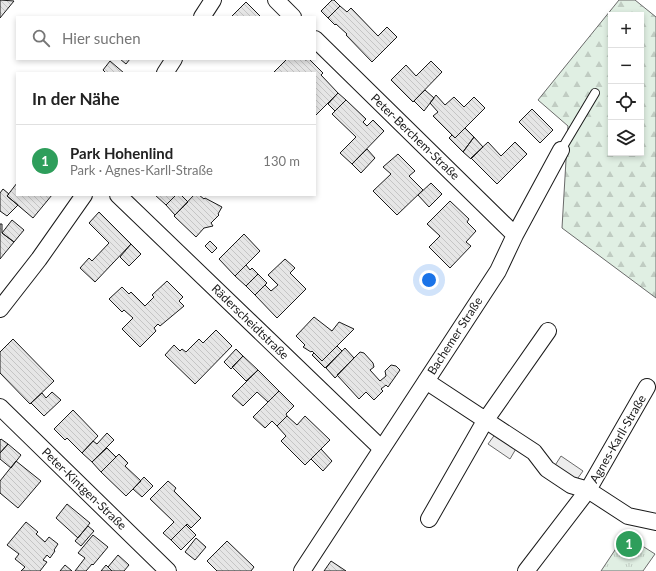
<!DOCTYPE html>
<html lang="de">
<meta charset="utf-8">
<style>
:root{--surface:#fff;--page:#f6f6f6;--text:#222;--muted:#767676;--line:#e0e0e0;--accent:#1a73e8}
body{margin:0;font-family:Lato,sans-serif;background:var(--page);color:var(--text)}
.controls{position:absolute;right:12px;top:12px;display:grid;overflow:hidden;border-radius:0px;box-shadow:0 2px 6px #0003}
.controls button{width:36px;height:36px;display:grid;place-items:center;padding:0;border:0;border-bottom:1px solid var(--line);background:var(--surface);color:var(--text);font:20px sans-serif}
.you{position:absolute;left:429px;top:280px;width:14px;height:14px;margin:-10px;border:3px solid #fff;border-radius:50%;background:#1a73e8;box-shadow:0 0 0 6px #1a73e833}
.badge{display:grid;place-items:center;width:26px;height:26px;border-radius:50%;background:var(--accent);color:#fff;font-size:13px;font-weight:700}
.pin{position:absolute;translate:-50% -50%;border:2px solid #fff;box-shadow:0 1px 4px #0006}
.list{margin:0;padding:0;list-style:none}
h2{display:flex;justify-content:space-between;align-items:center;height:52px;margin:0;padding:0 16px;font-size:17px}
h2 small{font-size:13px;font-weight:400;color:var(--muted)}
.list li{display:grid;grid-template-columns:26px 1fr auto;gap:12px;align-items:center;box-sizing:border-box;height:72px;padding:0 16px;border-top:1px solid var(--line)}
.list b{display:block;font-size:15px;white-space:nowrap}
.list p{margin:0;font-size:13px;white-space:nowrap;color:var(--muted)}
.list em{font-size:13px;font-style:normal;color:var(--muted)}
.icon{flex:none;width:22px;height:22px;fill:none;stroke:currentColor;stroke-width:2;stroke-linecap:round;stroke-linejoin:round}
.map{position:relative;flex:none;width:656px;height:571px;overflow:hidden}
.search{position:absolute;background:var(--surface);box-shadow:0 2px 6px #0003;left:16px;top:16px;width:300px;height:44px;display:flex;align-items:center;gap:10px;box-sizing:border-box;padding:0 14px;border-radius:0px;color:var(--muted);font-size:15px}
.panel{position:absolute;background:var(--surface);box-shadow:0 2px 6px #0003;left:16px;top:72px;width:300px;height:124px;border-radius:0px}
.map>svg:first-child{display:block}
.forest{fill:url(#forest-firs);stroke:#6a6a6a;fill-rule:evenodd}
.park{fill:url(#park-tufts);stroke:#6a6a6a}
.parking{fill:#ededed;stroke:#6a6a6a}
.building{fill:url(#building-back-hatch);stroke:#1a1a1a}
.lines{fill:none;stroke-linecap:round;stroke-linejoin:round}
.lane-casing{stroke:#1a1a1a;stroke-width:10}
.street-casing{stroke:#1a1a1a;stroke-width:18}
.lane{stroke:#fff;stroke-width:8}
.street{stroke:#fff;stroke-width:16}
.labels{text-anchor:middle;stroke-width:3;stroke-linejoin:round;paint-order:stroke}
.street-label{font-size:12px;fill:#1a1a1a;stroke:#fff}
</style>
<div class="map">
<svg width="656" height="571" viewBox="0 0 656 571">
<defs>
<pattern id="forest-firs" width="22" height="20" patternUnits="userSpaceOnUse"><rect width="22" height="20" fill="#e0efe3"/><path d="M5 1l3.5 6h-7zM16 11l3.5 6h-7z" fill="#c0ccc2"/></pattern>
<pattern id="park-tufts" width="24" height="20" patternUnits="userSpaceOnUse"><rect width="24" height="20" fill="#e0efe3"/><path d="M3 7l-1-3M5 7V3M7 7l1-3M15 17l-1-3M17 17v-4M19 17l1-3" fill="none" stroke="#c0ccc2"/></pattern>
<pattern id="building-back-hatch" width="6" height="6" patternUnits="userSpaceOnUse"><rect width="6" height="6" fill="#e6e6e6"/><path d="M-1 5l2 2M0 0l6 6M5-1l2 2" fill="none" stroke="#c5c5c5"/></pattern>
</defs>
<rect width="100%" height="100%" fill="#fff"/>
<!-- forest -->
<path class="forest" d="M619 0H635L656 17V298L562 228 568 126 538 100ZM611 15H641V153H611Z"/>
<!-- park -->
<path class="park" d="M625 535 655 554 643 571H601Z"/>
<!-- parking -->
<path class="parking" d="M496 433 517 447 510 459 488 444Z
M561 456 583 471 575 482 554 467Z"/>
<!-- building -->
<path class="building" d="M0 0 14 1 0 18Z
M332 0H334L340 6 328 18 321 11Z
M246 2 261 17H231Z
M340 6 347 12 351 8 378 36 387 27 397 37 372 62 346 35 347 34 336 24 335 25 328 18Z
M120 59H130L126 64Z
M287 59H304L305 60 309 59 323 73 321 75 338 93 315 116V73H273Z
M110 61 124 73H106L103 70Z
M431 61 442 72 413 102 391 80 406 65 416 76Z
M425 90 434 98 424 111 414 101Z
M338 93 346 100 335 111 328 104Z
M436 95 445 105 454 97 464 107 474 97 485 108 455 138 433 116 438 112 430 103Z
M346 100 366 119 363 122 367 126 373 120 384 131 352 164 340 153 356 137 332 114Z
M532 109 553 130 540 143 519 122Z
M465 128 474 137 463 152 449 138 452 135 455 138Z
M474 137 483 147 471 159 463 152Z
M488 142 501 156 515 142 527 154 497 184 471 158Z
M367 149 375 158 361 173 352 164Z
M398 154 415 171 409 176 423 190 397 215 373 191 391 174 383 167Z
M17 183V195H52L33 218 7 196Z
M431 183 442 194 429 207 418 195Z
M3 189 9 194 7 196 18 205 7 216 0 211V193Z
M155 195H176L166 205Z
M176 195H181L188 202 175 215 166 205Z
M194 195H199L204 199 205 198 222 207 218 214 219 215 211 223 213 226 204 228 196 237 174 216Z
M450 201 469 219 467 222 476 231 466 242 471 246 450 268 429 247 440 236 427 224Z
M99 212 131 244 95 282 80 268 89 258 92 261 109 243 89 223Z
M12 220 24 230 14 242 2 233Z
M0 224H2V233L14 242 0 259Z
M244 234 260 251 235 276 219 259Z
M210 241 217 248 212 253 205 246Z
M131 244 141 254 129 266 120 257Z
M285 259 295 268 290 273 306 289 277 318 255 295 265 285 271 291 278 285 268 275Z
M246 265 250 270 252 268 258 274 246 286 235 276Z
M258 274 267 283 255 295 246 286Z
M167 281 183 297 179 301 184 306 160 326 158 324 154 328 156 331 140 347 122 329 133 318 124 310 122 312 109 299 122 287 129 294 131 292 145 306 154 297 152 295Z
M314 317 332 331 339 322 354 329 322 361 312 351 311 352 303 347 305 345 296 336Z
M216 330 232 346 195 384 165 355 174 345 180 351 182 349 186 352 199 339 203 343Z
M13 339 54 381 30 404 0 373V352Z
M337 346 342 351 325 368 312 355 314 353 322 361Z
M345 348 354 358 335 378 326 368Z
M236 349 243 356 231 369 224 362Z
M360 352 364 353 373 363 374 367 370 370 380 381 386 376 385 371 391 365 396 366 400 370 388 387 386 385 381 389 383 391 374 400 366 392 359 399 337 375Z
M243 356 258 370 246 381 232 367Z
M258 370 279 391 268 402 257 392 243 406 232 396Z
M279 391 294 406 286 414 287 416 277 426 272 421 265 428 253 417Z
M52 392 61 400 44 416 31 403 42 393 46 398Z
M73 410 98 436 82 453 67 438 65 440 54 429Z
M287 416 297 425 305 416 330 440 305 465 281 441 286 436 277 426Z
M107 433 114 440 92 462 82 453 93 441 97 444Z
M1 439 8 444 0 453V440Z
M8 444 21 455 11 468 0 459V453Z
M107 448 116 457 101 472 92 462Z
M321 449 332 461 323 471 311 459Z
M119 454 128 463 125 466 141 481 126 496 101 472Z
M16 461 41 481 18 508 0 493V481Z
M144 477 153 486 142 497 133 489Z
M168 481 176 488 174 491 201 518 191 528 187 524 171 540 163 533 174 522 150 499Z
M67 504 90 523 78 538 56 518Z
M26 522 38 532 36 534 45 542 49 537 58 544 54 550 55 551 50 558 47 555 43 560 47 562 40 571H21L25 567 15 559 19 554 7 545Z
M186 525 196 535 181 550 171 540Z
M88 526 94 531 81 546 75 541Z
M93 535 108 547 93 565 92 564 86 571H75L85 558 78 553Z
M196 538 206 547 195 560 185 552Z
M227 541 254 567 251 571H217L207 561Z
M118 555 129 565 124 571H112L108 567Z
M331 561 346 571H324Z
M65 565 72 571H60Z
M106 565 112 571H101Z"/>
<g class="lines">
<!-- lane casing -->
<g class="lane-casing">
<path id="lane" d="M561 150 595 93"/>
</g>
<!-- street casing -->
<g class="street-casing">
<path id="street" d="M276 0 293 17
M202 17 213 0
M315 39 515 235
M165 73 174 59
M118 195 382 449
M0 309 39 259 84 195
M426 381 534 452 547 469 571 485 588 490 628 516 656 522
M0 407 168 571
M429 519 485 421 548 331
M302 571 498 271 515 235 561 150
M526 571 588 490 647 387"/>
</g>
<!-- lane -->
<use href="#lane" class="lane"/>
<!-- street -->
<use href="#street" class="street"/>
</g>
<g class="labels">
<!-- street labels -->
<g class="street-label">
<text transform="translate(415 137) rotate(44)" y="4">Peter-Berchem-Straße</text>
<text transform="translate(250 322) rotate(44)" y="4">Räderscheidtstraße</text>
<text transform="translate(455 336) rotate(-57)" y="4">Bachemer Straße</text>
<text transform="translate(618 439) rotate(-60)" y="4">Agnes-Karll-Straße</text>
<text transform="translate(84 489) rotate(44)" y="4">Peter-Kintgen-Straße</text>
</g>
</g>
</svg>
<div class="controls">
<button>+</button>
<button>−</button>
<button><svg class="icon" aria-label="locate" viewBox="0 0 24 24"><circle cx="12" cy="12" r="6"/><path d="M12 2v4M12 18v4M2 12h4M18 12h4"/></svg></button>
<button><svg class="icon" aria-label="layers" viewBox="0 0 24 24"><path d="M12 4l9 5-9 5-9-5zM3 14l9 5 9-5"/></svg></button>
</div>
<div class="you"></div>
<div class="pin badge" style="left:629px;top:544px;background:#2e9e5b">1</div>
<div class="search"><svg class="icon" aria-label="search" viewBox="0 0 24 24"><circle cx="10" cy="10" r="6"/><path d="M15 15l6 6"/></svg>Hier suchen</div>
<section class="panel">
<h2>In der Nähe<small></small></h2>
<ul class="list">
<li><span class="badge" style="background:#2e9e5b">1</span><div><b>Park Hohenlind</b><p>Park · Agnes-Karll-Straße</p></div><em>130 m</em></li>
</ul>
</section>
</div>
